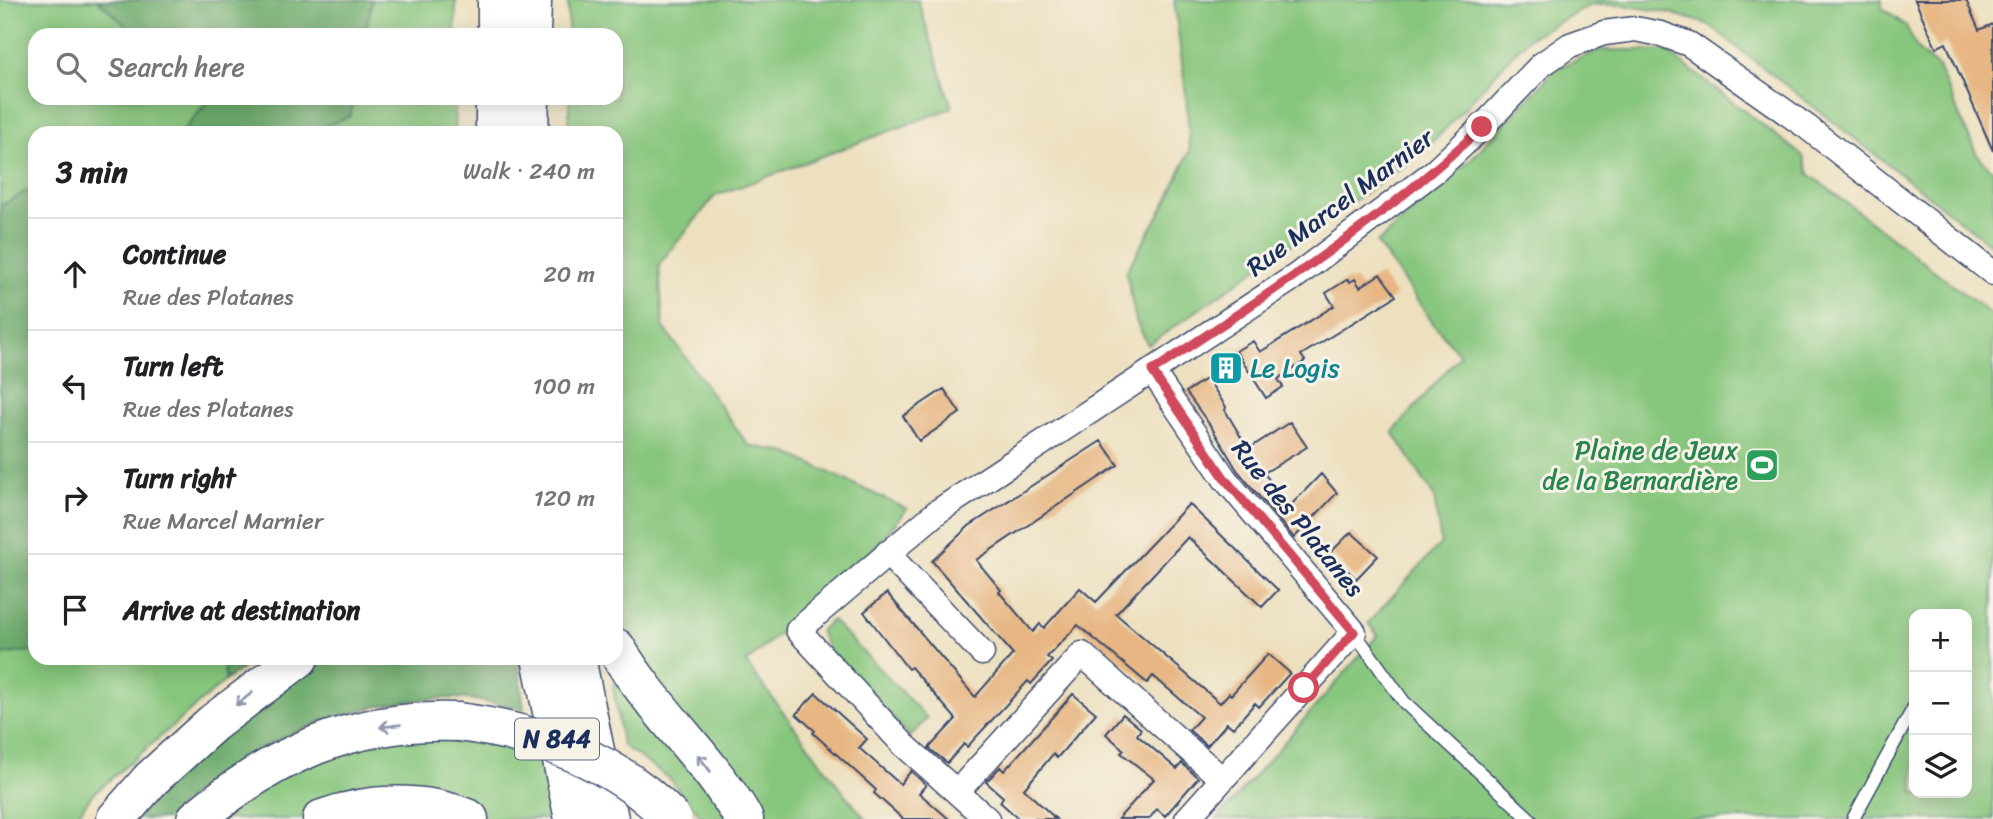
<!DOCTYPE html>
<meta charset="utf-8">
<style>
:root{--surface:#fff;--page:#f2f2f2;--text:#202124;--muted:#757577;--line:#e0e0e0}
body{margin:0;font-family:Sriracha,sans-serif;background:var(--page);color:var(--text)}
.controls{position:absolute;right:21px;bottom:21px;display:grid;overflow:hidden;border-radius:14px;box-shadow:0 4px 18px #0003}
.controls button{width:63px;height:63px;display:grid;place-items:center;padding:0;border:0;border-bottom:2px solid var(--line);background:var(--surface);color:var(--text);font:35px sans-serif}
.stop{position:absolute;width:21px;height:21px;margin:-16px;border:5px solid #d1495b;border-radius:50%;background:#fff}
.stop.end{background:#d1495b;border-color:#fff;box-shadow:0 2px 7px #0008}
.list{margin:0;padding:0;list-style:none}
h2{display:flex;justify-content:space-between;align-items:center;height:91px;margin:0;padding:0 28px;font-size:30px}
h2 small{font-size:23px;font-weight:400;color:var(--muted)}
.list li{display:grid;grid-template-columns:46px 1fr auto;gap:21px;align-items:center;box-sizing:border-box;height:112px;padding:0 28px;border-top:2px solid var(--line)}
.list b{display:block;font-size:26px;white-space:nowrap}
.list p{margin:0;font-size:23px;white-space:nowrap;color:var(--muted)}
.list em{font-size:23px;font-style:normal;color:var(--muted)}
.icon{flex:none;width:38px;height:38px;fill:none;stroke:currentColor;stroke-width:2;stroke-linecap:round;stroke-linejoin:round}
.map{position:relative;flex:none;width:1993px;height:819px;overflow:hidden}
.search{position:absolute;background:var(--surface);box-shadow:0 4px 18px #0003;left:28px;top:28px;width:595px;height:77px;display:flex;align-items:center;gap:18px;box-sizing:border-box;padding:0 24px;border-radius:21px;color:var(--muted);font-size:26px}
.panel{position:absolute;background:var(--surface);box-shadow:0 4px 18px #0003;left:28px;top:126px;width:595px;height:539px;border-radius:21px}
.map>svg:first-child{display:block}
.green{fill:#87c67d;stroke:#517a6e;stroke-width:2;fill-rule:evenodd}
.forest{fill:#6dab6c;stroke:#446d65;stroke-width:2}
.building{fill:#e7b682}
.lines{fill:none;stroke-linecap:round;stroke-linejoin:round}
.service-casing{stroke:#3a4a6d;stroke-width:15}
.minor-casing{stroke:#3a4a6d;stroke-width:27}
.trunk-casing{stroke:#3a4a6d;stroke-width:41}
.service{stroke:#fff;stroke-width:12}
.minor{stroke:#fff;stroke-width:24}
.trunk{stroke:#fff;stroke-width:38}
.trunk-bridge-casing{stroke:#3a4a6d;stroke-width:41;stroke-linecap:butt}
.trunk-bridge{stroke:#fff;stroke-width:38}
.oneway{stroke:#8d97ae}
.route{stroke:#d1495b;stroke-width:9}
.labels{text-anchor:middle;stroke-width:6;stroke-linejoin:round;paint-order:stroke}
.shield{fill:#f7f3e8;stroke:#5d6a87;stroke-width:2}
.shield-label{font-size:24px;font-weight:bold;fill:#1b2f5e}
.street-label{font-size:26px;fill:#1b2f5e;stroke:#f7f3e8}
.culture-label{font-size:26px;fill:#0d838f;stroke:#f7f3e8;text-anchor:start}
.leisure-label{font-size:26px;fill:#27864d;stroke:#f7f3e8;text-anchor:end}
</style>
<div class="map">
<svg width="1993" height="819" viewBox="0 0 1993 819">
<rect width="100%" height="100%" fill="#f7f3e8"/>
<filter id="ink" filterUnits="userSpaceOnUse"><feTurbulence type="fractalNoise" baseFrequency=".0143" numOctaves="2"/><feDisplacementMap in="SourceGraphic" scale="14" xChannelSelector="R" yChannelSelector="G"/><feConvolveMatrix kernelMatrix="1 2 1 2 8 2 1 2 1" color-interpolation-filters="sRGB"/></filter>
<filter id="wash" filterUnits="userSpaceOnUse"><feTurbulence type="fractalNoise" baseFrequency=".00686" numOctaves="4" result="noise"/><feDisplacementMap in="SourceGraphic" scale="28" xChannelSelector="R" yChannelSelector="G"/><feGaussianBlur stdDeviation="1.57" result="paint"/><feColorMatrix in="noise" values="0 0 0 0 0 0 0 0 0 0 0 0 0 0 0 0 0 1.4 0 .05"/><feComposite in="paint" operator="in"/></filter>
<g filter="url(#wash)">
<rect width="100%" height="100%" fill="#ede0bf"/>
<!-- green -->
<path class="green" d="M0 0H98L136 35H35V98H203L207 102 181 133H35V187L0 206Z
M372 0H456L455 35H365Z
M568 0H918L952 108 715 196 659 264 663 326 748 445 788 453 907 509 881 541 746 663 847 797 866 819H703L669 778 622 745 613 685 632 647 616 616V133H569V98H616V35H568Z
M1174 0H1882V8L1906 26 1918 50 1938 67 1977 155 1993 171V246L1707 24 1667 12 1621 5H1591L1528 38 1425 151 1148 345 1136 321 1126 272 1168 199 1190 150 1186 94Z
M1599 50H1665L1803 156 1809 174 1993 316V819H1217L1378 635 1368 623 1441 543 1434 496 1393 432 1460 355 1433 323 1377 243 1470 160 1557 68ZM1914 614H1967V793H1914Z
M354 98H455L454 133H309L350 116Z
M832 620 927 718 910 737 828 649 820 631Z
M35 650V658H222L226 680 91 796 75 819H0V655Z
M455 732 537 751 553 819H485L309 812 299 819H214L300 765 380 740Z"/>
<!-- forest -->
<path class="forest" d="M98 0H372L365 35H136Z
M203 98H354L350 116 309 133H181L207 103Z
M35 187V650L0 655V206Z
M222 658H257L226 680Z
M315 658H518L524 709C501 706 474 698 450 698 366 700 279 731 211 779 195 791 181 806 167 819H136L161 790Z"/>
<g id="blocks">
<!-- building -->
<path class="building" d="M1915 0H1966L1979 30 1993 24V151L1946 43 1936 48Z
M1380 274 1396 296 1301 355 1305 361 1278 379 1283 387 1266 398 1236 351 1253 341 1260 352 1334 306 1326 293 1348 279 1350 282 1355 279 1360 287Z
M1207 378 1226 407 1225 410 1248 449 1290 422 1307 447 1264 473 1289 507 1321 474 1337 493 1294 538 1237 470 1212 428 1186 392Z
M944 389 960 413 919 441 903 416Z
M1101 441 1118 465 976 560 1001 590 999 592 1033 632 1040 624 1044 628 1080 588 1096 602 1189 504 1278 590 1262 607 1188 537 1116 614 1220 703 1229 693 1231 695 1268 654 1290 673 1259 707 1255 703 1233 728 1227 723 1207 746 1189 730 1201 717 1153 676 1147 683 1078 625 1047 657 1052 661 1031 684 1028 681 967 747 964 744 947 763 929 748 956 719 911 667 908 669 864 612 887 593 975 697 1013 654 932 561 969 526Z
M1351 532 1378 556 1356 579 1330 553Z
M816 693 867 739 859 748 900 784 911 771 926 785 919 793 949 819H903L874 793 876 790 813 733 815 731 796 714Z
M1073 694 1096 713 1057 758 1053 754 1024 789 1056 819H1019L1000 802 1003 797 986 782 1000 767 1004 771Z
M1123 714 1141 729 1137 735 1177 769 1182 763 1198 778 1165 816 1157 809 1149 819H1118L1154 779 1121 753 1124 750 1106 734Z"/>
</g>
</g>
<g filter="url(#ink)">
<use href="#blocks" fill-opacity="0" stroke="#3a4a6d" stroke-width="2"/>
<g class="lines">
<!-- service casing -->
<g class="service-casing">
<path id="service" d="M1354 632 1404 702 1530 819
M1853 819 1914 707"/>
</g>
<!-- minor casing -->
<g class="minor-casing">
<path id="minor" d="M1152 371 1225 479 1354 632 1187 819
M887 553 982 653
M957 792 1082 654 1222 779
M987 819 904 745 798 630 937 512 1296 276 1435 171 1482 127 1541 65 1570 45 1604 33 1635 29 1661 34 1689 44 1807 127 1993 273"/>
</g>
<!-- trunk casing -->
<g class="trunk-casing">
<path id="trunk" d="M497 35V0
M531 35 532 0
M495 133V98
M529 133 530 98
M616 648C652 709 708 757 744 819
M541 658 574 819
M576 658 609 819
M116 819 151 779 213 723 299 658
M196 819C274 754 354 718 458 722
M322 819C369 802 423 800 469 819"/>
</g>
<!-- service -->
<use href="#service" class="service"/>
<!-- minor -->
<use href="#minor" class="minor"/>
<!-- trunk -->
<use href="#trunk" class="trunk"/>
<!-- trunk-bridge casing -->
<g class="trunk-bridge-casing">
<path id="trunk-bridge" d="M458 722C535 732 617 760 672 819"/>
</g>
<!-- trunk-bridge -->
<use href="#trunk-bridge" class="trunk-bridge"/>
</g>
<!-- one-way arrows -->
<defs><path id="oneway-shaft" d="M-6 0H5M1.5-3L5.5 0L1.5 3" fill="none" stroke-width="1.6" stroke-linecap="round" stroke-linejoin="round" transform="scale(1.75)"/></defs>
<g class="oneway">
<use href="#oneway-shaft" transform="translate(244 699) rotate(142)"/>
<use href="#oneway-shaft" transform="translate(390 726) rotate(173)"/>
<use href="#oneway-shaft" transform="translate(704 763) rotate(-127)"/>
</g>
</g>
<g class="lines" filter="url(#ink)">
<!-- route -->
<path class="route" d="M1304 688 1354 632 1225 479 1152 371C1266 296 1382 221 1482 127"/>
</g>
<!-- icons -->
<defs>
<g id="building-square" transform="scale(1.75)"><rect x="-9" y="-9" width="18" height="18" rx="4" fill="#0f9aa8" stroke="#f7f3e8"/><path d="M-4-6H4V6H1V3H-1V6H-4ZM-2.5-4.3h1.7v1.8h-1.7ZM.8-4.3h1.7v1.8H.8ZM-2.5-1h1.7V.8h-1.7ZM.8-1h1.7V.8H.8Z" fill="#fff"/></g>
<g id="stadium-square" transform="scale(1.75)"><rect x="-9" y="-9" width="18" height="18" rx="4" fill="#2e9e5b" stroke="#f7f3e8"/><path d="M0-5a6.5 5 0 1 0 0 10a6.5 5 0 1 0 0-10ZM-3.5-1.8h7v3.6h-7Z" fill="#fff"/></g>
</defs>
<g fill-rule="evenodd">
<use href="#building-square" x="1226" y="368"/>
<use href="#stadium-square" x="1762" y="465"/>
</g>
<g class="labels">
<!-- shield labels -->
<rect class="shield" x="515" y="718.5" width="84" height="41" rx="5"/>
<g class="shield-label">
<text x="557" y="747">N 844</text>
</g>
<!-- street labels -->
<g class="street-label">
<text transform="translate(1340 202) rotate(-37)" y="9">Rue Marcel Marnier</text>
<text transform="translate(1298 518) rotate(51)" y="9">Rue des Platanes</text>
</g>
<!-- culture labels -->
<g class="culture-label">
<text x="1250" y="377">Le Logis</text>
</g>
<!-- leisure labels -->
<g class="leisure-label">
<text x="1738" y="459">Plaine de Jeux<tspan x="1738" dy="30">de la Bernardière</tspan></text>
</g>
</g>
</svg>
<div class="controls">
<button>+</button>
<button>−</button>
<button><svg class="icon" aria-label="layers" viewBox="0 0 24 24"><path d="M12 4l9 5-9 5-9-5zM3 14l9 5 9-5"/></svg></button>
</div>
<div class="stop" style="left:1304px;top:688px"></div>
<div class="stop end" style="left:1482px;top:127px"></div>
<div class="search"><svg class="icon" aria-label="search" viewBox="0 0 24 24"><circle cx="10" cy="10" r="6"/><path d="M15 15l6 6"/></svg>Search here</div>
<section class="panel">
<h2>3 min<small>Walk · 240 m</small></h2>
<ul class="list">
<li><svg class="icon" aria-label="ahead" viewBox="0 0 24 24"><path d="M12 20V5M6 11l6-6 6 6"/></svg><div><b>Continue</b><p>Rue des Platanes</p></div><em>20 m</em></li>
<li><svg class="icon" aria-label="left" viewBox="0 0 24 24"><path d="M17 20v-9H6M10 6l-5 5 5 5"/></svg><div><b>Turn left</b><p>Rue des Platanes</p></div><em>100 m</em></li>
<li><svg class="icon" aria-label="right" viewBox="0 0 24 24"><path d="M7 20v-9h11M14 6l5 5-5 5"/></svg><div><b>Turn right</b><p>Rue Marcel Marnier</p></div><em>120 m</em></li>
<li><svg class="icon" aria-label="arrive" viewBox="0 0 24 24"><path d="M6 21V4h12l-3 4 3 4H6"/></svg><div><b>Arrive at destination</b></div></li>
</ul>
</section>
</div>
